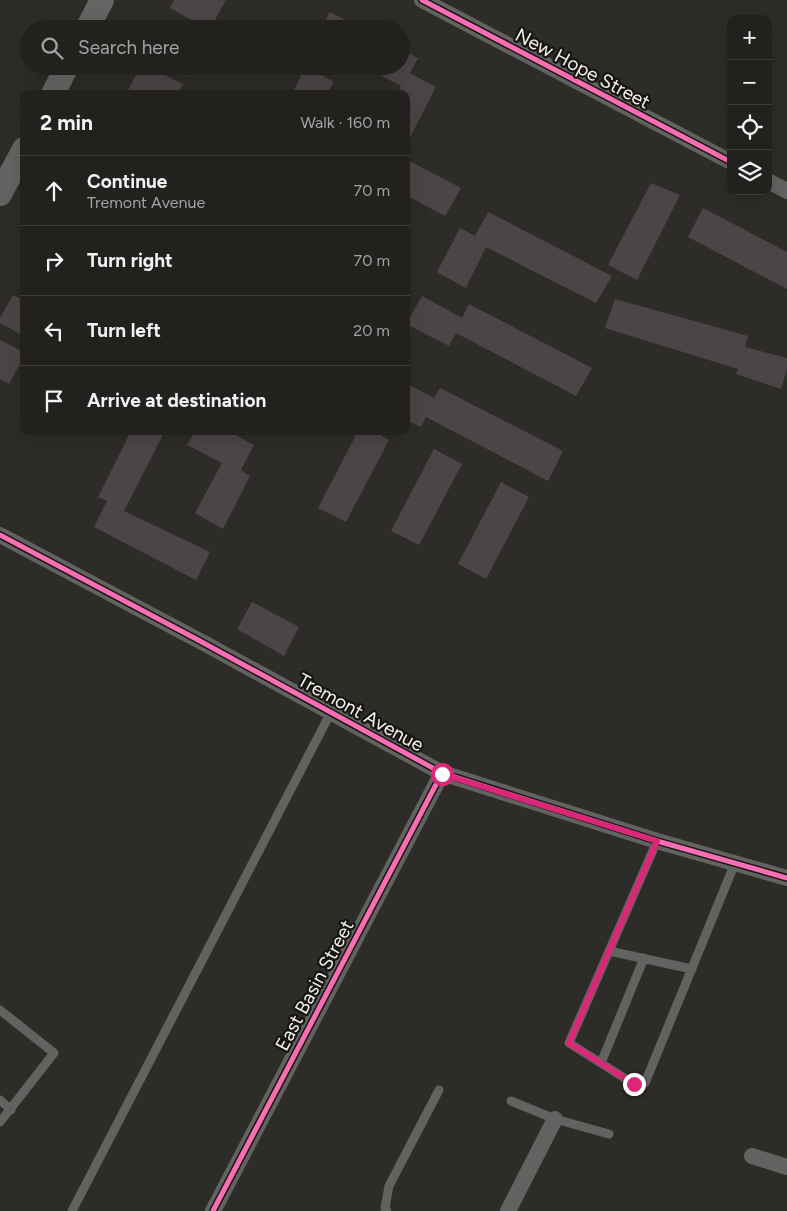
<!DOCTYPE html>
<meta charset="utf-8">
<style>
:root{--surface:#22211e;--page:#2e2e2b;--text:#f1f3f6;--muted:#a2a3a4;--line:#3f3e3c}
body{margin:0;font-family:Figtree,sans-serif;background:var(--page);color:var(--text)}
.controls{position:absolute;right:15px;top:15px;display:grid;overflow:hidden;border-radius:10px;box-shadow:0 5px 20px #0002}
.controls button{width:45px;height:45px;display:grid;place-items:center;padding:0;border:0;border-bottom:1px solid var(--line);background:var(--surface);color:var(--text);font:25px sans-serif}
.stop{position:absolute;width:15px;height:15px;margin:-11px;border:4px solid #db2777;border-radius:50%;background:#fff}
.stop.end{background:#db2777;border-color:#fff;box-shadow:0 1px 5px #0008}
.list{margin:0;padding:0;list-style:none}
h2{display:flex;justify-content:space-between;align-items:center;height:65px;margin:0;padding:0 20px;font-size:21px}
h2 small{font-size:16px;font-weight:400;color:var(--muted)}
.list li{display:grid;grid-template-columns:32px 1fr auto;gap:15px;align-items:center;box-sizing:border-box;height:70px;padding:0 20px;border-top:1px solid var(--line)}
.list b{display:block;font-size:19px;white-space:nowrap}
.list p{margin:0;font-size:16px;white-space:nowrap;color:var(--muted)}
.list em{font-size:16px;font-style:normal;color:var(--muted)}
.icon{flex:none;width:28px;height:28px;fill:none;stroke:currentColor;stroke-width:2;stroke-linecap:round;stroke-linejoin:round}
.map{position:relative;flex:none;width:787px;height:1211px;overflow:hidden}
.search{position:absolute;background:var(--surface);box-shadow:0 5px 20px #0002;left:20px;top:20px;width:390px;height:55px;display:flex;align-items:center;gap:12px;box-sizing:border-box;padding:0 18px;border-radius:28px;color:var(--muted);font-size:19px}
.panel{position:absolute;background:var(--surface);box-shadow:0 5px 20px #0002;left:20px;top:90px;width:390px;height:345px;border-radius:10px}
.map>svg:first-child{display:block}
.building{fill:#4c4547}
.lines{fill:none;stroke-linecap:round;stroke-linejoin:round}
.lane{stroke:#626261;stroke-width:9}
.street{stroke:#626261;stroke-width:16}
.secondary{stroke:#646463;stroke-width:24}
.cycleway-casing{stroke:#171512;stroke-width:8}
.cycleway{stroke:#f96db3;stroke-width:5}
.route{stroke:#db2777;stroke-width:6}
.labels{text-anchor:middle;stroke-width:4.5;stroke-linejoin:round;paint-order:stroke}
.street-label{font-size:19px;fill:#f4f1ed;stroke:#171512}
</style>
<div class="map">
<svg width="787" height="1211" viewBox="0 0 787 1211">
<rect width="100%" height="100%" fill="#2e2c28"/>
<!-- building -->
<path class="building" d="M174 0H226L210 29H207L170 8Z
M330 12 362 29H321Z
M166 19 187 29H161Z
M401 49 418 58 410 73 436 87 406 145V94H397L401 86 363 66H401Z
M141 66H146L183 84 178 94H126Z
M169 66H192L187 76Z
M306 66 334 82 327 94H292Z
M406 159 461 188 445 216 406 195Z
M651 183 680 195 637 280 608 265Z
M703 208 787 252V289L688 237Z
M488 212 612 276 596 303 486 247 466 288 437 272 460 228 475 236Z
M13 295 24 301V336L0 323V318Z
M422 296 462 318 469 304 592 368 576 396 456 333 449 346 406 324Z
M615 299 748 336 745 347 787 358V369L781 389 736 374 738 369 605 328Z
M0 340 24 352V357L9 384 0 379Z
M406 383 434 398 440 388 563 451 548 481 426 417 421 427 406 420Z
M131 431H165L124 511 210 552 196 580 94 527 107 501 98 497Z
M195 431H228L254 445 241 470 250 476 223 529 195 513 222 463 187 445Z
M358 431H373L389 440 346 522 318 508Z
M434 449 462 464 419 545 391 531Z
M501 482 529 497 486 579 458 564Z
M252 602 299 627 284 656 237 629Z"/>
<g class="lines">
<!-- lane -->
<path class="lane" d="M657 841 569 1043 634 1084 645 1083 735 863
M609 951 692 969
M0 1010 54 1053 0 1122
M601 1063 644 958
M0 1100 11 1110
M511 1101 555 1119 609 1134
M72 1211 331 712
M387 1211 385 1208 389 1186 439 1090"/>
<!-- street -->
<path class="street" d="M422 0 731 162
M768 181 787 191
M0 535 200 641 442 773 657 841 787 878
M752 1156 787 1167
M213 1211 442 773
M508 1211 555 1119"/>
<!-- secondary -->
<path class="secondary" d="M87 29 102 0
M53 94 67 66
M0 194 24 149"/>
<!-- cycleway casing -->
<g class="cycleway-casing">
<path id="cycleway" d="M422 0 731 162
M0 535 200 641 442 773 657 841 787 878
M213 1211 442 773"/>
</g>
<!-- cycleway -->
<use href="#cycleway" class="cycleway"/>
</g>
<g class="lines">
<!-- route -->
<path class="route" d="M442 774 657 841 569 1043 634 1084"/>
</g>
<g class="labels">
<!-- street labels -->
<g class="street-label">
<text transform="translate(583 68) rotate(28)" y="7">New Hope Street</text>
<text transform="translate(361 712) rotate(29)" y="7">Tremont Avenue</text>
<text transform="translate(314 985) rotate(-62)" y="7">East Basin Street</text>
</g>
</g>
</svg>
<div class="controls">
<button>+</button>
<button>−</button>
<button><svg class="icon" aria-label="locate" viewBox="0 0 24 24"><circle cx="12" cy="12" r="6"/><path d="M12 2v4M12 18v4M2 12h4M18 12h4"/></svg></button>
<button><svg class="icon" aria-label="layers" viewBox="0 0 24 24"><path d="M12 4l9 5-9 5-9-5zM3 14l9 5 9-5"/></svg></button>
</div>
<div class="stop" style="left:442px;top:774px"></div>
<div class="stop end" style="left:634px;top:1084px"></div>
<div class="search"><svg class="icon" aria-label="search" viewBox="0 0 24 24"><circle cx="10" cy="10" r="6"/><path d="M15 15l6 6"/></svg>Search here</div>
<section class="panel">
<h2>2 min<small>Walk · 160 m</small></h2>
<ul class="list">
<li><svg class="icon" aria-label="ahead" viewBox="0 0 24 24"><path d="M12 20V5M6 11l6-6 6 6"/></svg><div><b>Continue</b><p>Tremont Avenue</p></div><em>70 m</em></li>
<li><svg class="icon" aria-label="right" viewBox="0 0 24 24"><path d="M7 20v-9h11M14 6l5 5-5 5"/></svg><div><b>Turn right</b></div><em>70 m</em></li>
<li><svg class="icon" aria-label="left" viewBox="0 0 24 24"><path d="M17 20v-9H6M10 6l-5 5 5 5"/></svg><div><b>Turn left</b></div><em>20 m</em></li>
<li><svg class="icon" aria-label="arrive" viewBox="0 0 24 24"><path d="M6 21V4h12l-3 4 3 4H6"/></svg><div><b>Arrive at destination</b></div></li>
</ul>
</section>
</div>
